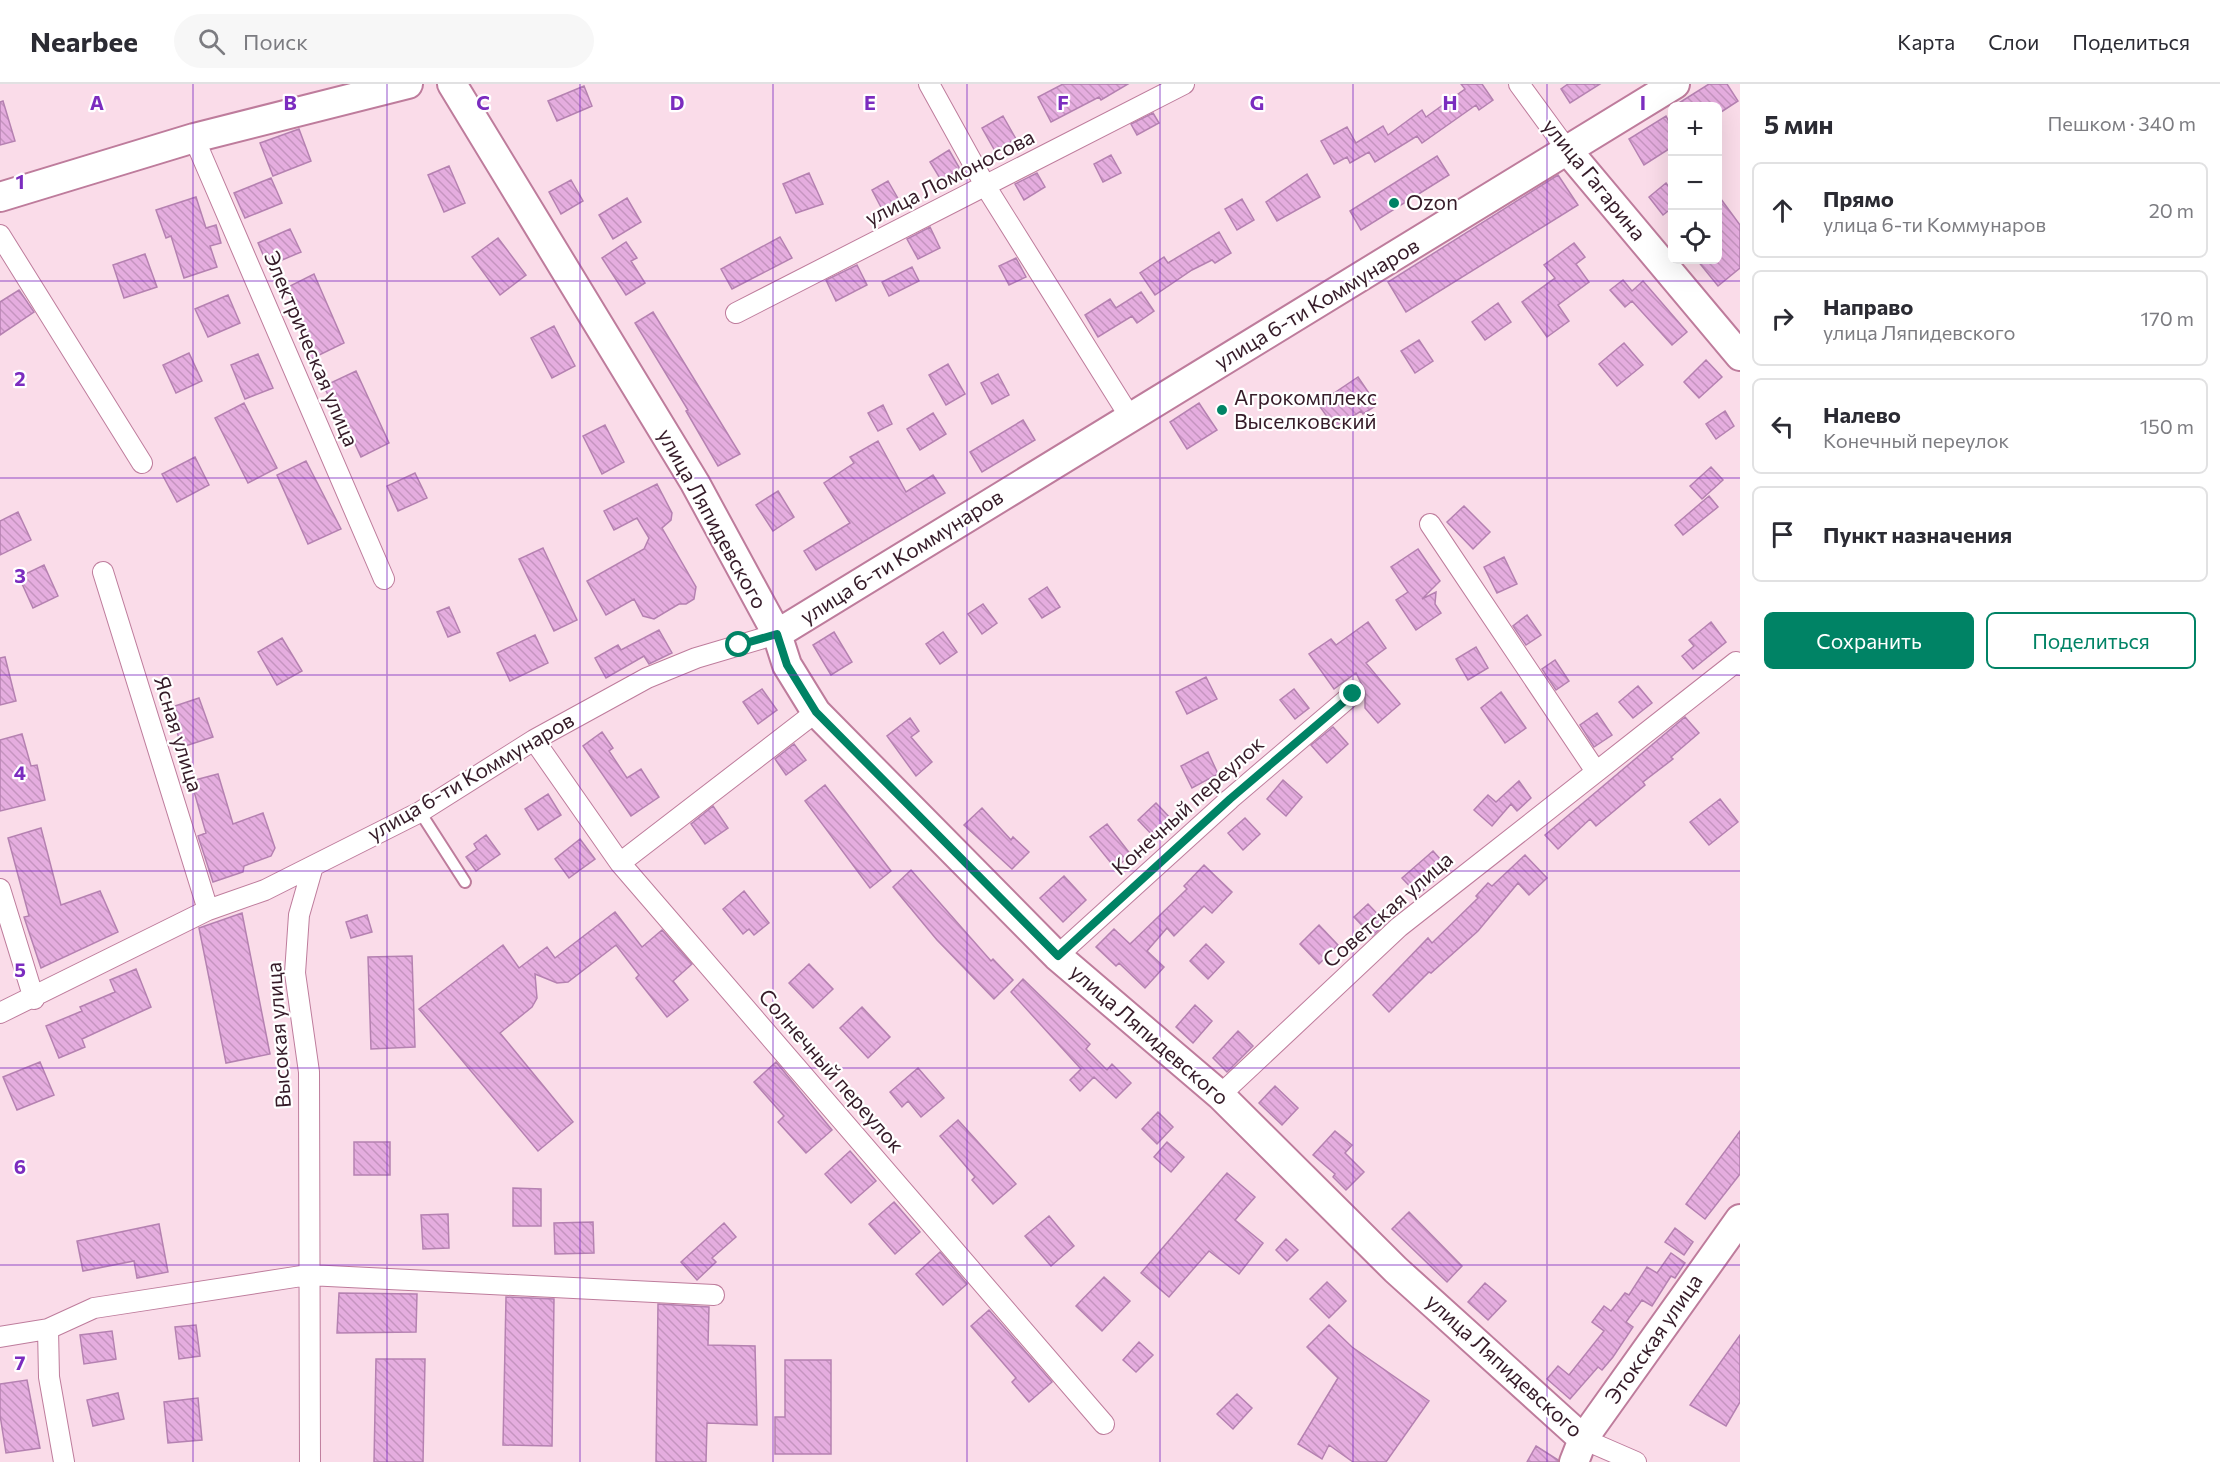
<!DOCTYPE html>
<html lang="ru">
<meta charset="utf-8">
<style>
:root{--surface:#fff;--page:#f7f7f7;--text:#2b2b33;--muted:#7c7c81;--line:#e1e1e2;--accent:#008365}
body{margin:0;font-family:Commissioner,sans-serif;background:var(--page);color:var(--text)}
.controls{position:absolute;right:18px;top:18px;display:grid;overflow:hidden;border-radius:9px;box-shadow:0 6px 24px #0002}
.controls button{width:54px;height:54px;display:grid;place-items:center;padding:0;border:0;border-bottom:2px solid var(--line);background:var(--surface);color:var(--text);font:30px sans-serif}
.stop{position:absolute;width:18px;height:18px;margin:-14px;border:4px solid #008365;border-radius:50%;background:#fff}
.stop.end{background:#008365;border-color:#fff;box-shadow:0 2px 6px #0008}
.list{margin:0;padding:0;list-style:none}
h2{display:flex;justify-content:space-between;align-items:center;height:78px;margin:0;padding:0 24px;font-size:26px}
h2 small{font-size:20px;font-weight:400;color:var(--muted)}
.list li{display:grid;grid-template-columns:39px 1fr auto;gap:18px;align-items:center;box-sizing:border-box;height:96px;margin:0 12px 12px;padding:0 12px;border:2px solid var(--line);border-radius:9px}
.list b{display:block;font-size:22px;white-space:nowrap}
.list p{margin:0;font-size:20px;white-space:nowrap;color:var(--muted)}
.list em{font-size:20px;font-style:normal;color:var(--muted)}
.actions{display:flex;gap:12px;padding:18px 24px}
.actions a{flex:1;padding:14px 0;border:2px solid var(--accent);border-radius:9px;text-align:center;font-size:21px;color:var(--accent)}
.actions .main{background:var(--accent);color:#fff}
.icon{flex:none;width:33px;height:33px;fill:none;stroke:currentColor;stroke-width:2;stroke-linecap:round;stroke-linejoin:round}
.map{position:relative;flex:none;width:1740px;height:1378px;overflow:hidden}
header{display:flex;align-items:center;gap:36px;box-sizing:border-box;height:84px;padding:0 30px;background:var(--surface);border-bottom:2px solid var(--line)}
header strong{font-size:28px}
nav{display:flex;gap:33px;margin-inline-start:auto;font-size:21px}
.search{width:420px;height:54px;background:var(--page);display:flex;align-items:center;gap:15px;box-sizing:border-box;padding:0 21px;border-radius:33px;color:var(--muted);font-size:22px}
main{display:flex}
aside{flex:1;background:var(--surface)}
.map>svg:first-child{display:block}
.building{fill:url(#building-back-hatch);stroke:#b581b1;stroke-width:1.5}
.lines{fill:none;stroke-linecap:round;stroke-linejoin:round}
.lane-casing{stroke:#be7c9c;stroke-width:14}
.street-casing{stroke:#be7c9c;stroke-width:22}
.secondary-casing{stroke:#be7c9c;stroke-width:32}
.lane{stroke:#fff;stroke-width:10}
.street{stroke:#fff;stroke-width:20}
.secondary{stroke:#fff;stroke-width:28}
.route{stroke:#008365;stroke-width:8}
.grid{fill:none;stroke:#7b2cbf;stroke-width:1.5;stroke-opacity:0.55}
.poi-dot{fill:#008365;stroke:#fff;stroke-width:2}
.labels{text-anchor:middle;stroke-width:4.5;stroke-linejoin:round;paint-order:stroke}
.street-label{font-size:21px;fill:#351b28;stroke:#fff}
.poi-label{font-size:21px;fill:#351b28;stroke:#fff;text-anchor:start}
.grid-label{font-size:20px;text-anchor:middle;font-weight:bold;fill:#7b2cbf;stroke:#fff;stroke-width:4.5;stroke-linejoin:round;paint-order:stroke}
</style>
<header>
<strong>Nearbee</strong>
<div class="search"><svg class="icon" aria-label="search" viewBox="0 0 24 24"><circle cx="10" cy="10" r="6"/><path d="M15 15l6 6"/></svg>Поиск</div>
<nav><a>Карта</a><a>Слои</a><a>Поделиться</a></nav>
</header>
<main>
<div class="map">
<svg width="1740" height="1378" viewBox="0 0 1740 1378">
<defs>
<pattern id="building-back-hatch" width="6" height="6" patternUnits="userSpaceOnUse" patternTransform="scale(1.5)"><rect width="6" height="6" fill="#e5addf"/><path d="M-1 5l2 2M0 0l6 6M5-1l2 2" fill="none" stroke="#c594bf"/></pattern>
</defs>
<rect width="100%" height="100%" fill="#fadce9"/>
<!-- building -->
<path class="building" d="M1063 0H1128L1101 16 1099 13 1051 38 1038 13Z
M1461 0H1482L1493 16 1479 26 1476 21 1422 59 1417 52 1375 78 1369 68 1350 79 1347 73 1334 80 1321 57 1347 43 1356 59 1383 42 1388 51 1422 26 1426 33 1465 5Z
M1568 0H1600L1570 19 1561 5Z
M1709 0H1727L1738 17 1718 30V22H1674Z
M584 2 592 22 557 37 548 17Z
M3 17 15 57 0 61V18Z
M1153 29 1159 39 1137 51 1131 40Z
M1003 32 1016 55 995 67 982 44Z
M1666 32 1672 44V63L1644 81 1629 55Z
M299 45 311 77 273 92 260 59Z
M949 66 960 85 941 96 930 78Z
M1111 71 1121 89 1103 98 1094 80Z
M1437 72 1449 91 1361 146 1350 127Z
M449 82 465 119 444 128 428 91Z
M809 89 823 120 796 129 783 100Z
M1037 89 1045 103 1024 116 1015 100Z
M1307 90 1320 113 1277 137 1266 118Z
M1558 91 1578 121 1406 228 1388 198Z
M271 94 282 119 245 134 234 109Z
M571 96 583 117 561 130 549 108Z
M888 97 900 118 883 127 872 106Z
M1666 99 1672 107V124L1663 131 1649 113Z
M1718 111 1740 141V184L1718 202 1697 176H1718Z
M196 113 206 144 216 141 221 159 210 162 217 183 184 194 171 152 166 154 156 126Z
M627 114 641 138 613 155 599 131Z
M1242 115 1254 136 1237 146 1225 125Z
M930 143 940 164 918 175 907 155Z
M290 145 301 168 268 182 258 159Z
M1219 148 1231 169 1215 179 1212 176 1192 186 1155 211 1140 189 1164 173 1168 179Z
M780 153 792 174 732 205 721 185Z
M498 154 526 191 500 211 472 173Z
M626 158 637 174 631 177 645 199 626 211 602 174Z
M1574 159 1585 173 1576 180 1589 198 1558 221 1569 237 1547 253 1522 218 1555 194 1544 181Z
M145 170 157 203 124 214 113 181Z
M1016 174 1026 193 1009 201 999 182Z
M857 181 867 201 836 217 826 196Z
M912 183 919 197 889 212 882 198Z
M314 190 344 259 309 276 299 254 307 249 286 204Z
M1623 196 1632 207 1643 197 1687 248 1672 261 1632 217 1625 223 1610 206Z
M19 206 34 228 0 251V218Z
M1141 208 1154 227 1137 239 1132 232 1098 253 1085 231 1110 215 1116 224Z
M228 211 240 239 208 253 195 225Z
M1498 219 1511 238 1485 256 1472 238Z
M653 228 740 370 718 382 686 327 688 326 635 239Z
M554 242 575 282 552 294 531 254Z
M1419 256 1433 277 1415 289 1401 267Z
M1624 259 1643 281 1617 302 1599 280Z
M189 269 202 297 176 309 163 281Z
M258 270 273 304 245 315 231 281Z
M1706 276 1722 293 1699 314 1684 298Z
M948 280 965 310 946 321 929 291Z
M356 287 389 359 361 373 342 332 338 334 324 302Z
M998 290 1009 311 992 320 981 299Z
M1358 293 1377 321 1363 330 1361 327 1335 344 1318 320Z
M244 319 277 384 248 399 215 334Z
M1199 319 1217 346 1187 365 1170 338Z
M883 321 892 340 878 347 868 329Z
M1725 327 1734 342 1716 355 1706 340Z
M933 329 946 350 920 366 907 345Z
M1023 336 1035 356 982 388 970 368Z
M605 341 624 378 602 390 583 352Z
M878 357 906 408 933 391 945 409 816 486 804 467 850 439 824 399 854 379 850 373Z
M195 373 209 401 177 418 162 390Z
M306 377 341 445 308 460 277 391Z
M1711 383 1723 396 1702 415 1690 402Z
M415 389 427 414 398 427 387 402Z
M657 400 672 429 671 436 662 444 696 503 694 515 686 520H679L654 535 643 532 634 515 606 531 587 497 644 465 649 454 637 434 614 446 604 427Z
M778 407 794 433 773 447 756 421Z
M1709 412 1718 423 1683 451 1675 441Z
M1464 422 1490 448 1473 465 1447 438Z
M18 428 31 456 0 471V437Z
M543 464 577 536 554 547 519 475Z
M1418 465 1440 497 1422 515 1436 508 1435 520 1441 529 1416 546 1396 516 1408 508 1391 483Z
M1504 473 1517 500 1497 509 1484 483Z
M44 481 58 512 33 524 19 493Z
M1047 503 1060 523 1042 534 1029 515Z
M983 520 997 539 982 550 968 530Z
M449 523 460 548 448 553 437 528Z
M1527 531 1541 551 1526 561 1513 542Z
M1368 538 1386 564 1366 579 1400 620 1378 639 1365 624V607L1356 589 1334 605 1309 570 1331 555 1336 561Z
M1711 538 1726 558 1693 585 1682 572 1694 562 1689 556Z
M659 546 672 569 649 580 644 572 606 594 595 574 618 561 621 566Z
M834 548 852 578 831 591 813 561Z
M943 548 957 568 940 580 926 560Z
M535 551 548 579 510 597 497 569Z
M282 554 302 587 277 601 258 568Z
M1476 563 1488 584 1468 596 1456 575Z
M5 573 16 617 0 621V574Z
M1555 576 1569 597 1556 606 1542 585Z
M1206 593 1217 615 1187 630 1176 608Z
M1638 602 1652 619 1633 634 1619 618Z
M762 605 777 626 758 640 743 618Z
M1294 605 1309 624 1295 635 1280 616Z
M1501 608 1526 644 1505 659 1481 624Z
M199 614 213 653 182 663 169 624Z
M1597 629 1612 651 1594 663 1580 641Z
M1685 633 1699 649 1671 673 1673 675 1643 698 1645 701 1596 742 1590 735 1558 765 1545 751Z
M910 634 919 647 911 653 932 678 916 692 887 652Z
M1333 643 1348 660 1327 679 1311 661Z
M602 648 613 664 609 667 627 694 641 685 659 713 631 732 583 662Z
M22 650 31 682 37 681 45 716 0 727V656Z
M794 660 806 676 786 691 775 675Z
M1208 668 1218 690 1192 704 1181 682Z
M218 690 233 740 263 729 275 764 271 772 244 782 243 788 213 798 198 752 206 749 191 697Z
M1283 696 1302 713 1286 732 1267 715Z
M1519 697 1531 714 1517 727 1511 720 1492 742 1474 726 1488 711 1496 718Z
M825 701 891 787 870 804 805 717Z
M548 710 561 731 538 746 525 725Z
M1720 715 1738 738 1709 761 1690 738Z
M1156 719 1174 738 1156 755 1138 736Z
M713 722 728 744 705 760 691 740Z
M982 724 1011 756 1013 753 1029 768 1012 785 964 741Z
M1245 734 1260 750 1243 766 1228 749Z
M1107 740 1131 771 1115 784 1090 753Z
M41 744 61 821 100 807 118 848 41 884 24 833 29 832 8 754Z
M486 751 500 770 476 787 466 773 477 765 474 760Z
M580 755 595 775 569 794 555 775Z
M1433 767 1448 784 1418 811 1402 794Z
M1525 771 1547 794 1529 811 1518 799 1478 847 1431 889 1429 888 1389 928 1373 911 1428 854 1432 859 1478 814 1476 812 1488 799 1492 802Z
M1204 781 1232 808 1212 829 1204 822 1174 852 1167 844 1147 867 1164 883 1145 904 1119 879 1116 882 1096 863 1114 845 1130 860 1187 805 1184 802Z
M911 786 991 877 993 875 1013 896 994 915 937 856 893 803Z
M1064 792 1086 816 1063 838 1040 814Z
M744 807 769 839 754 851 749 845 743 850 723 825Z
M1368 820 1386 839 1372 852 1354 833Z
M615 828 642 863 662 846 692 880 673 897 688 916 667 933 636 894 639 891 616 861 568 898 557 899 535 890 537 914 532 923 500 949 573 1038 538 1067 419 925 503 861 519 884 547 863 555 874Z
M242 829 270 970 226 979 199 844Z
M367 831 372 848 351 854 346 838Z
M1319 841 1338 861 1319 880 1300 860Z
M1206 860 1224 878 1208 895 1190 877Z
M412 872 415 963 371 965 368 873Z
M809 880 833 905 813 924 789 899Z
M136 885 151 923 82 955 85 963 59 974 46 942 82 927 80 923 115 908 110 896Z
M1023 895 1090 960 1086 965 1107 986 1112 980 1131 999 1116 1014 1094 993 1080 1007 1070 996 1081 985 1011 908Z
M1195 921 1212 937 1193 959 1176 943Z
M862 923 890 953 868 974 840 944Z
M1238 947 1253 962 1227 988 1213 974Z
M40 978 54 1011 17 1026 3 993Z
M776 978 832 1046 806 1069 778 1038 784 1032 754 998Z
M918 984 944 1014 921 1033 908 1017 902 1023 890 1008Z
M1275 1002 1298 1024 1282 1041 1259 1019Z
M1158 1028 1173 1043 1157 1060 1142 1045Z
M958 1036 1016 1100 993 1120 972 1096 975 1093 940 1052Z
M1335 1047 1352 1061 1345 1069 1364 1088 1346 1106 1333 1093 1335 1090 1313 1071Z
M1740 1047V1090L1705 1135 1686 1120Z
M354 1058H390V1091H354Z
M1167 1058 1184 1073 1171 1088 1154 1073Z
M850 1067 876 1097 851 1119 825 1090Z
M1227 1089 1255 1113 1235 1136 1263 1159 1239 1190 1209 1167 1169 1213 1141 1189Z
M513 1104 541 1105V1142H513Z
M894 1118 920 1148 895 1170 869 1140Z
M1409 1128 1462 1182 1447 1198 1392 1145Z
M448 1130 449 1164 423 1165 421 1131Z
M1049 1132 1074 1162 1051 1182 1025 1152Z
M593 1138 594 1169 555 1170 554 1139Z
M724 1139 736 1153 712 1174 716 1178 697 1196 681 1178Z
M159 1140 168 1188 137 1194 134 1177 83 1187 77 1157Z
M1675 1144 1693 1158 1684 1171 1665 1158Z
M1286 1155 1298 1166 1287 1177 1276 1166Z
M940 1168 967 1200 943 1221 916 1190Z
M1671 1169 1685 1179 1675 1194 1671 1192 1652 1222 1642 1216 1626 1238 1633 1243 1613 1273 1602 1286 1598 1283 1570 1315 1547 1295 1558 1282 1569 1291 1604 1247 1592 1238 1604 1222 1611 1227 1625 1209 1629 1211 1647 1183 1657 1189Z
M1104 1193 1130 1217 1102 1247 1076 1222Z
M1327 1198 1346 1217 1329 1234 1310 1215Z
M1485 1199 1506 1217 1488 1236 1468 1218Z
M339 1209 417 1210 416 1248 337 1249Z
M506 1213 554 1215 552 1362 503 1361Z
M658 1220 709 1223 708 1261 755 1262 757 1341 707 1339 706 1378H656Z
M989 1226 1052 1298 1029 1318 1012 1298 1016 1294 971 1242Z
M196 1241 200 1272 179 1275 175 1243Z
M1329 1241 1352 1263 1429 1317 1386 1378H1353L1329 1361 1322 1375 1298 1360 1338 1294 1307 1263Z
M112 1247 116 1275 84 1280 80 1251Z
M1740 1251V1318L1726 1342 1690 1321Z
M1139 1258 1153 1271 1136 1288 1123 1276Z
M376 1275H425L423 1378H374Z
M785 1276H831V1370H775V1333H785Z
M27 1296 40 1364 6 1369 0 1331V1300Z
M118 1309 124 1335 93 1342 87 1316Z
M1237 1310 1252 1324 1233 1345 1217 1330Z
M198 1314 202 1356 168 1359 164 1318Z
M1536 1362 1558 1376V1378H1527Z"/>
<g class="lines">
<!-- lane casing -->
<g class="lane-casing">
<path id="lane" d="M420 728 465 798"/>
</g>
<!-- street casing -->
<g class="street-casing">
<path id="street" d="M929 0 986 103 1130 333
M1519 0 1568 67
M194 54 384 495
M0 151 142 379
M736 229 1184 0
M1430 440 1595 686
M103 488 208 826
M534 656 620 779 1104 1340
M620 779 816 628
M0 805 34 915
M1057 872 1230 715 1353 610
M0 929 208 826 265 806 420 728 534 656 647 594 696 574 777 550
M1220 1011 1399 843 1736 578 1740 581
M48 1245 49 1293 64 1378
M0 1253 48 1245 94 1224 308 1191 714 1211
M1583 1355 1636 1378
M310 1378 309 988 295 889 299 831 313 782"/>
</g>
<!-- secondary casing -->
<g class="secondary-casing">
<path id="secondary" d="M452 0 695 399 777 550 787 581 816 628 1057 872 1220 1011 1396 1186 1583 1355
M1568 67 1740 272
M0 113 194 54 408 0
M777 550 1675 0
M1574 1378 1583 1355 1740 1135"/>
</g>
<!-- lane -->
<use href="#lane" class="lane"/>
<!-- street -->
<use href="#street" class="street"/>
<!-- secondary -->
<use href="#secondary" class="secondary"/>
</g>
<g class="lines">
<!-- route -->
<path class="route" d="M739 561 777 550 787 581 816 628 1058 872 1230 715 1353 610"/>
</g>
<!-- grid -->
<path class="grid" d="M193 0V1378M387 0V1378M580 0V1378M773 0V1378M967 0V1378M1160 0V1378M1353 0V1378M1547 0V1378M0 197H1740M0 394H1740M0 591H1740M0 787H1740M0 984H1740M0 1181H1740"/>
<!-- markers -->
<g class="poi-dot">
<circle cx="1394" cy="119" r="6"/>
<circle cx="1222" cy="326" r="6"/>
</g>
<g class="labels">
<!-- street labels -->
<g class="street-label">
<text transform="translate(950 94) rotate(-27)" y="7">улица Ломоносова</text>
<text transform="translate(1594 96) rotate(51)" y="7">улица Гагарина</text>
<text transform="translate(1317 220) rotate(-31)" y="7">улица 6-ти Коммунаров</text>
<text transform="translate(311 265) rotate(67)" y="7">Электрическая улица</text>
<text transform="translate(712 435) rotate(61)" y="7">улица Ляпидевского</text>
<text transform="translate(902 473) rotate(-32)" y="7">улица 6-ти Коммунаров</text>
<text transform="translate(178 650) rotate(73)" y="7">Ясная улица</text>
<text transform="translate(471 693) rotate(-30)" y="7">улица 6-ти Коммунаров</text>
<text transform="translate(1188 722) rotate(-42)" y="7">Конечный переулок</text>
<text transform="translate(1388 826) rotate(-41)" y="7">Советская улица</text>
<text transform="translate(279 951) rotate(-94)" y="7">Высокая улица</text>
<text transform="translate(1149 951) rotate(41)" y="7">улица Ляпидевского</text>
<text transform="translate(831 987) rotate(49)" y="7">Солнечный переулок</text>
<text transform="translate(1654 1255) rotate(-55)" y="7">Этокская улица</text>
<text transform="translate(1504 1282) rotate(42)" y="7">улица Ляпидевского</text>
</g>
<!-- poi labels -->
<g class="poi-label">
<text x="1406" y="126">Ozon</text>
<text x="1234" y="321">Агрокомплекс<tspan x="1234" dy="24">Выселковский</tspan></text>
</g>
</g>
<g class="grid-label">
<text x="97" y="26">A</text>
<text x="290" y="26">B</text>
<text x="483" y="26">C</text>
<text x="677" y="26">D</text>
<text x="870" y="26">E</text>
<text x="1063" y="26">F</text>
<text x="1257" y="26">G</text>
<text x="1450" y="26">H</text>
<text x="1643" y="26">I</text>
<text x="20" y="105">1</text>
<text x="20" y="302">2</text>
<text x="20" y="499">3</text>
<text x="20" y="696">4</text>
<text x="20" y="893">5</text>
<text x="20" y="1090">6</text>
<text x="20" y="1286">7</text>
</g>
</svg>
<div class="controls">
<button>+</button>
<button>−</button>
<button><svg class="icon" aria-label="locate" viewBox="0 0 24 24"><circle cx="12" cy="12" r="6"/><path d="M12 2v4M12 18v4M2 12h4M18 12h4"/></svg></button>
</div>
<div class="stop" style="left:739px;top:561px"></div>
<div class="stop end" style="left:1353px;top:610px"></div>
</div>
<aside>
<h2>5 мин<small>Пешком · 340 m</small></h2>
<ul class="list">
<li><svg class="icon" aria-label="ahead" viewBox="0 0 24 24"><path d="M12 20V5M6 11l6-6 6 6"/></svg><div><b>Прямо</b><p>улица 6-ти Коммунаров</p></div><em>20 m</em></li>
<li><svg class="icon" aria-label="right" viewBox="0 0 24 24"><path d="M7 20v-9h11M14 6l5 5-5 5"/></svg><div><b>Направо</b><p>улица Ляпидевского</p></div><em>170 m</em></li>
<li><svg class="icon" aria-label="left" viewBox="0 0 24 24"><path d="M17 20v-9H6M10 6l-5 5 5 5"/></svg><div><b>Налево</b><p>Конечный переулок</p></div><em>150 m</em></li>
<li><svg class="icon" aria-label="arrive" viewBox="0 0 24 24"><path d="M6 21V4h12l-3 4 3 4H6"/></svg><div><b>Пункт назначения</b></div></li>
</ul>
<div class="actions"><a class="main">Сохранить</a><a>Поделиться</a></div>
</aside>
</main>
